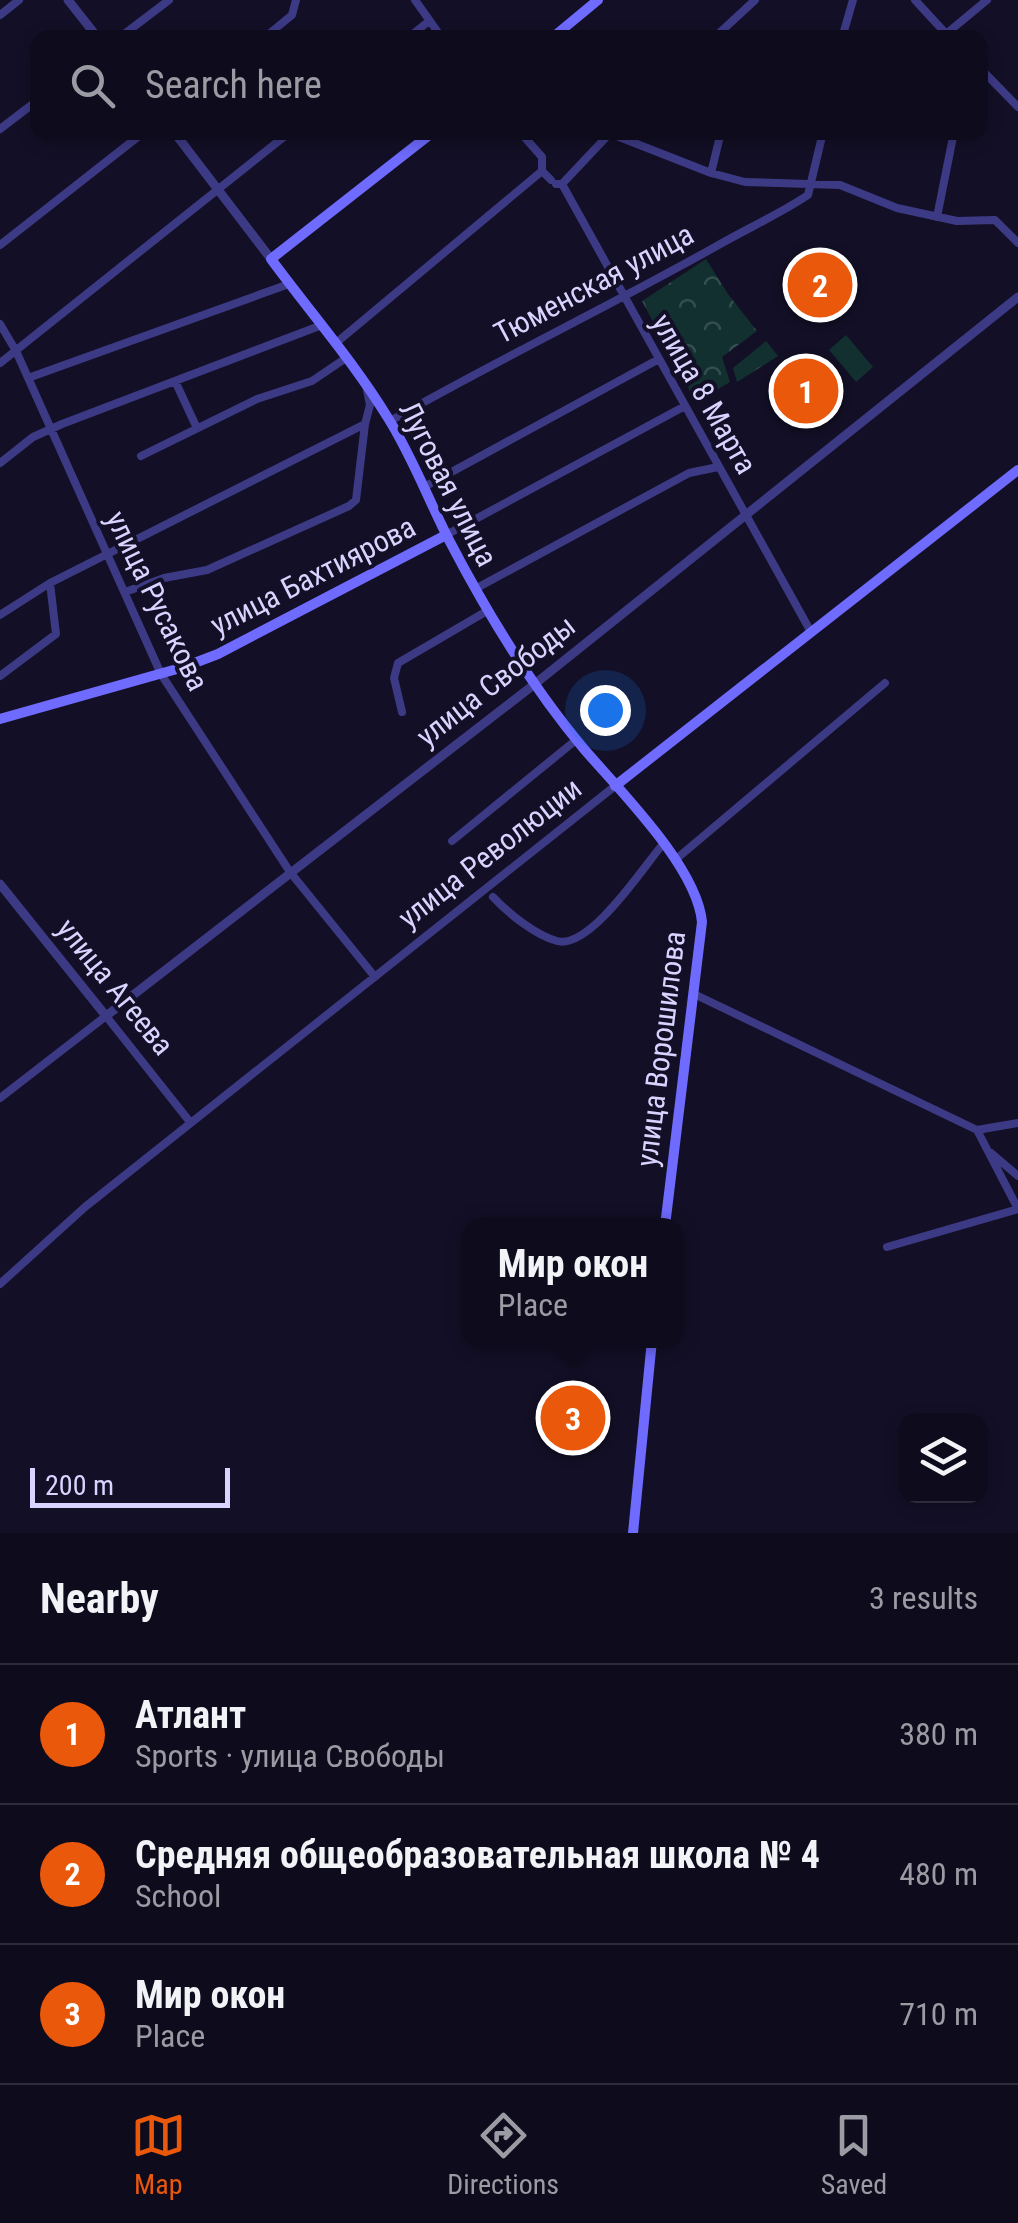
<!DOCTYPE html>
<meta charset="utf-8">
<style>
:root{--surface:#0e0b1c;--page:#1c1929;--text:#f1f3f6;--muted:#9b9ba3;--line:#2e2b3b;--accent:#ea580c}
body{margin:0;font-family:"Roboto Condensed",sans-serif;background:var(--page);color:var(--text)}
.controls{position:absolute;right:30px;bottom:30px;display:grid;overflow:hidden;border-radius:20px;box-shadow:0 5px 15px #0003}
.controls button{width:90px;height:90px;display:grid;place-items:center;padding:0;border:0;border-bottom:2px solid var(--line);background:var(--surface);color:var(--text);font:50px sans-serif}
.scale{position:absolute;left:30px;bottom:25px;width:200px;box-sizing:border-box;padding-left:10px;border:5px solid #d9d4ff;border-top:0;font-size:28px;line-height:35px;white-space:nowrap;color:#d9d4ff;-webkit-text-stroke:8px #130f26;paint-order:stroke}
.you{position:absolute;left:605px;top:710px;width:35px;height:35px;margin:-25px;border:8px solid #fff;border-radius:50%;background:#1a73e8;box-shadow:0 0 0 15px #1a73e833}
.badge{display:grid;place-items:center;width:65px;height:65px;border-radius:50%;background:var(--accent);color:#fff;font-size:32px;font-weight:700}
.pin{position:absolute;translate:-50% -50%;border:5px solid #fff;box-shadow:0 2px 10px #0006}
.popup{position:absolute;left:463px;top:1218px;width:220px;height:130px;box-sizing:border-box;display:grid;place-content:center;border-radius:20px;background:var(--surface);filter:drop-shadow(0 2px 8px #0005);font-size:32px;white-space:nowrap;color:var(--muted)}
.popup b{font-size:38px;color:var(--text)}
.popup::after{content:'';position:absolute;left:50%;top:100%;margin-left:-20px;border:20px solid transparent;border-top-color:var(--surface)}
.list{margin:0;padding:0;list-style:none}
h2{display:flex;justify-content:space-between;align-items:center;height:130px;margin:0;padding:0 40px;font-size:42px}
h2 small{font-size:32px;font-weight:400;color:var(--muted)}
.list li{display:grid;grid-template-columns:65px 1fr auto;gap:30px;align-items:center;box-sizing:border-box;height:140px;padding:0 40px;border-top:2px solid var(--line)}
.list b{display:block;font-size:38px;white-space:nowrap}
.list p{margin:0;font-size:32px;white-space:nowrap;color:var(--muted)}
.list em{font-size:32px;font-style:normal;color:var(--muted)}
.icon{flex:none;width:55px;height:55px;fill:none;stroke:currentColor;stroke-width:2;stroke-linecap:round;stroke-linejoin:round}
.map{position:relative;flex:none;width:1018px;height:1533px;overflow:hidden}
.search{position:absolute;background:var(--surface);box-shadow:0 5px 15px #0003;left:30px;right:30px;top:30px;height:110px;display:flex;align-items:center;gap:25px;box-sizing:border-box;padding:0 35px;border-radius:20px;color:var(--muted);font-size:38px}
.sheet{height:550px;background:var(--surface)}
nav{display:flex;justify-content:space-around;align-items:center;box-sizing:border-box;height:140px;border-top:2px solid var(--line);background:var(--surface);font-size:28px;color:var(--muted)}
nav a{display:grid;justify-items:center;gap:5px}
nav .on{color:var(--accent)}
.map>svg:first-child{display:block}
.forest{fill:url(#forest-crowns)}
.pitch{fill:#12302f}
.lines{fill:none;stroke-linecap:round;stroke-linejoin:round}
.minor{stroke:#3d3a85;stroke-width:8}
.tertiary{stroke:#3d3a85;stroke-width:9}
.secondary{stroke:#6f6bff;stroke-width:10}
.labels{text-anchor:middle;stroke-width:8;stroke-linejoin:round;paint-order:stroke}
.street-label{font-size:30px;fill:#d9d4ff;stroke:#130f26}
</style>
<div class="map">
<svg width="1018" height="1533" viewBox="0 0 1018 1533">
<defs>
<pattern id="forest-crowns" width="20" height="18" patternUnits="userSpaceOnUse" patternTransform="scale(2.5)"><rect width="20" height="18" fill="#12302f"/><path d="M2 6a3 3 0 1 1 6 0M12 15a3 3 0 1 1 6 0" fill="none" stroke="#344d4e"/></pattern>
</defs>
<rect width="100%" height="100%" fill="#130f26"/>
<!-- forest -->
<path class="forest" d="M706 259 728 294 757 331 722 357 730 382 696 402 642 301Z
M766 341 778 356 737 382 733 368Z
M717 415 748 465 736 473 705 423Z"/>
<!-- pitch -->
<path class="pitch" d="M846 335 873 367 856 382 829 350Z"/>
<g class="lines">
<!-- minor -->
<path class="minor" d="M415 0 442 38
M915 0 949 37
M0 15 19 0
M946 34 987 0
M119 38 169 0
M264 38 292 15 296 0
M408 38 429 21
M714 38 755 0
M842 38 853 0
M980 68 1018 107
M0 129 38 100
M520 132 542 157V171L551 180
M609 133 711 173 745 182 840 185 897 208 957 221 995 220 1018 243
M711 173 721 132
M556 184H562L811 632
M562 184 611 132
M937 217 954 132
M0 245 144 132
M0 324 16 351 161 674 290 872 375 977
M336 343 542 171
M0 363 290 132
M28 378 289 284
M175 381 196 426
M390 421C497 360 608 307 715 247 746 229 778 215 808 195L823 132
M141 456 257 399 312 381 346 358
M0 463 33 437 62 424 322 325
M424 487 659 359
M446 535 685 406
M475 589 689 473 718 467
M125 592 164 578 207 570 349 506 356 500 365 424
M0 615 50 583
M0 676 56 634 50 583 365 424 370 405 366 385
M402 712 394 678 398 663 487 611
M452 841 576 740
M675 860 885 683
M493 897C508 913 535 935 557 941 590 950 644 866 663 844
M694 994 977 1130 1018 1209
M0 1098 106 1016 190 1122
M977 1130 1018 1123
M991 1153 1018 1176
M887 1247 1018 1209
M0 1284 85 1207 615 786"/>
<!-- tertiary -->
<path class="tertiary" d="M68 0 98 38
M174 132 271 259
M0 884 106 1016 536 683 1018 297"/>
<!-- secondary -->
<path class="secondary" d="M552 38 598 0
M433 132 271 259C310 312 354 362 388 418 412 456 428 499 449 540 487 613 531 686 584 749 620 791 697 867 702 922L665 1226
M0 719 184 667 218 654 446 535
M615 786 1018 470
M633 1533 652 1340"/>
</g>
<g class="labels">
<!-- street labels -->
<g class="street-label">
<text transform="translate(594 284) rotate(-28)" y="10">Тюменская улица</text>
<text transform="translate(704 394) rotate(60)" y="10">улица 8 Марта</text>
<text transform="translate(448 484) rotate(63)" y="10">Луговая улица</text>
<text transform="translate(313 576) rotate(-27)" y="10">улица Бахтиярова</text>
<text transform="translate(157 601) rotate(64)" y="10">улица Русакова</text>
<text transform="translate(496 681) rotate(-38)" y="10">улица Свободы</text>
<text transform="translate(490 853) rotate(-38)" y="10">улица Революции</text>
<text transform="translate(115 987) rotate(51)" y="10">улица Агеева</text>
<text transform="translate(661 1049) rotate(-83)" y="10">улица Ворошилова</text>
</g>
</g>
</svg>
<div class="controls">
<button><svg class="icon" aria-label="layers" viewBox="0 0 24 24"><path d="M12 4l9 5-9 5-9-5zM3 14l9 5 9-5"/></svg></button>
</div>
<div class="scale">200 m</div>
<div class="you"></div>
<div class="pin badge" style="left:806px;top:391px">1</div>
<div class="pin badge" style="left:820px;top:285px">2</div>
<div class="pin badge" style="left:573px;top:1418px">3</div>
<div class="popup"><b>Мир окон</b>Place</div>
<div class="search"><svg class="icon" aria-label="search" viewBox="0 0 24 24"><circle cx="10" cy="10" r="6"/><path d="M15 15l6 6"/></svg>Search here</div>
</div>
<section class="sheet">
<h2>Nearby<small>3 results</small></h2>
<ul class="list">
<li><span class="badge">1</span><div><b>Атлант</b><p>Sports · улица Свободы</p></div><em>380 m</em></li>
<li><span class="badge">2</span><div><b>Средняя общеобразовательная школа № 4</b><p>School</p></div><em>480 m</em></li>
<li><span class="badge">3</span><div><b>Мир окон</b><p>Place</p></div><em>710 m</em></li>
</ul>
</section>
<nav>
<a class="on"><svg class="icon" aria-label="map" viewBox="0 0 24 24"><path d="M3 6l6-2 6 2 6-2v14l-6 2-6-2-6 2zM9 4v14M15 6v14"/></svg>Map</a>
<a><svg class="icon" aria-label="directions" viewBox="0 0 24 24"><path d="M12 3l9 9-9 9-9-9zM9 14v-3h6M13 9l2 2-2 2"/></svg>Directions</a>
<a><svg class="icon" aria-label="saved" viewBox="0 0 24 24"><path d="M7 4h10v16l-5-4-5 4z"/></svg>Saved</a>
</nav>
